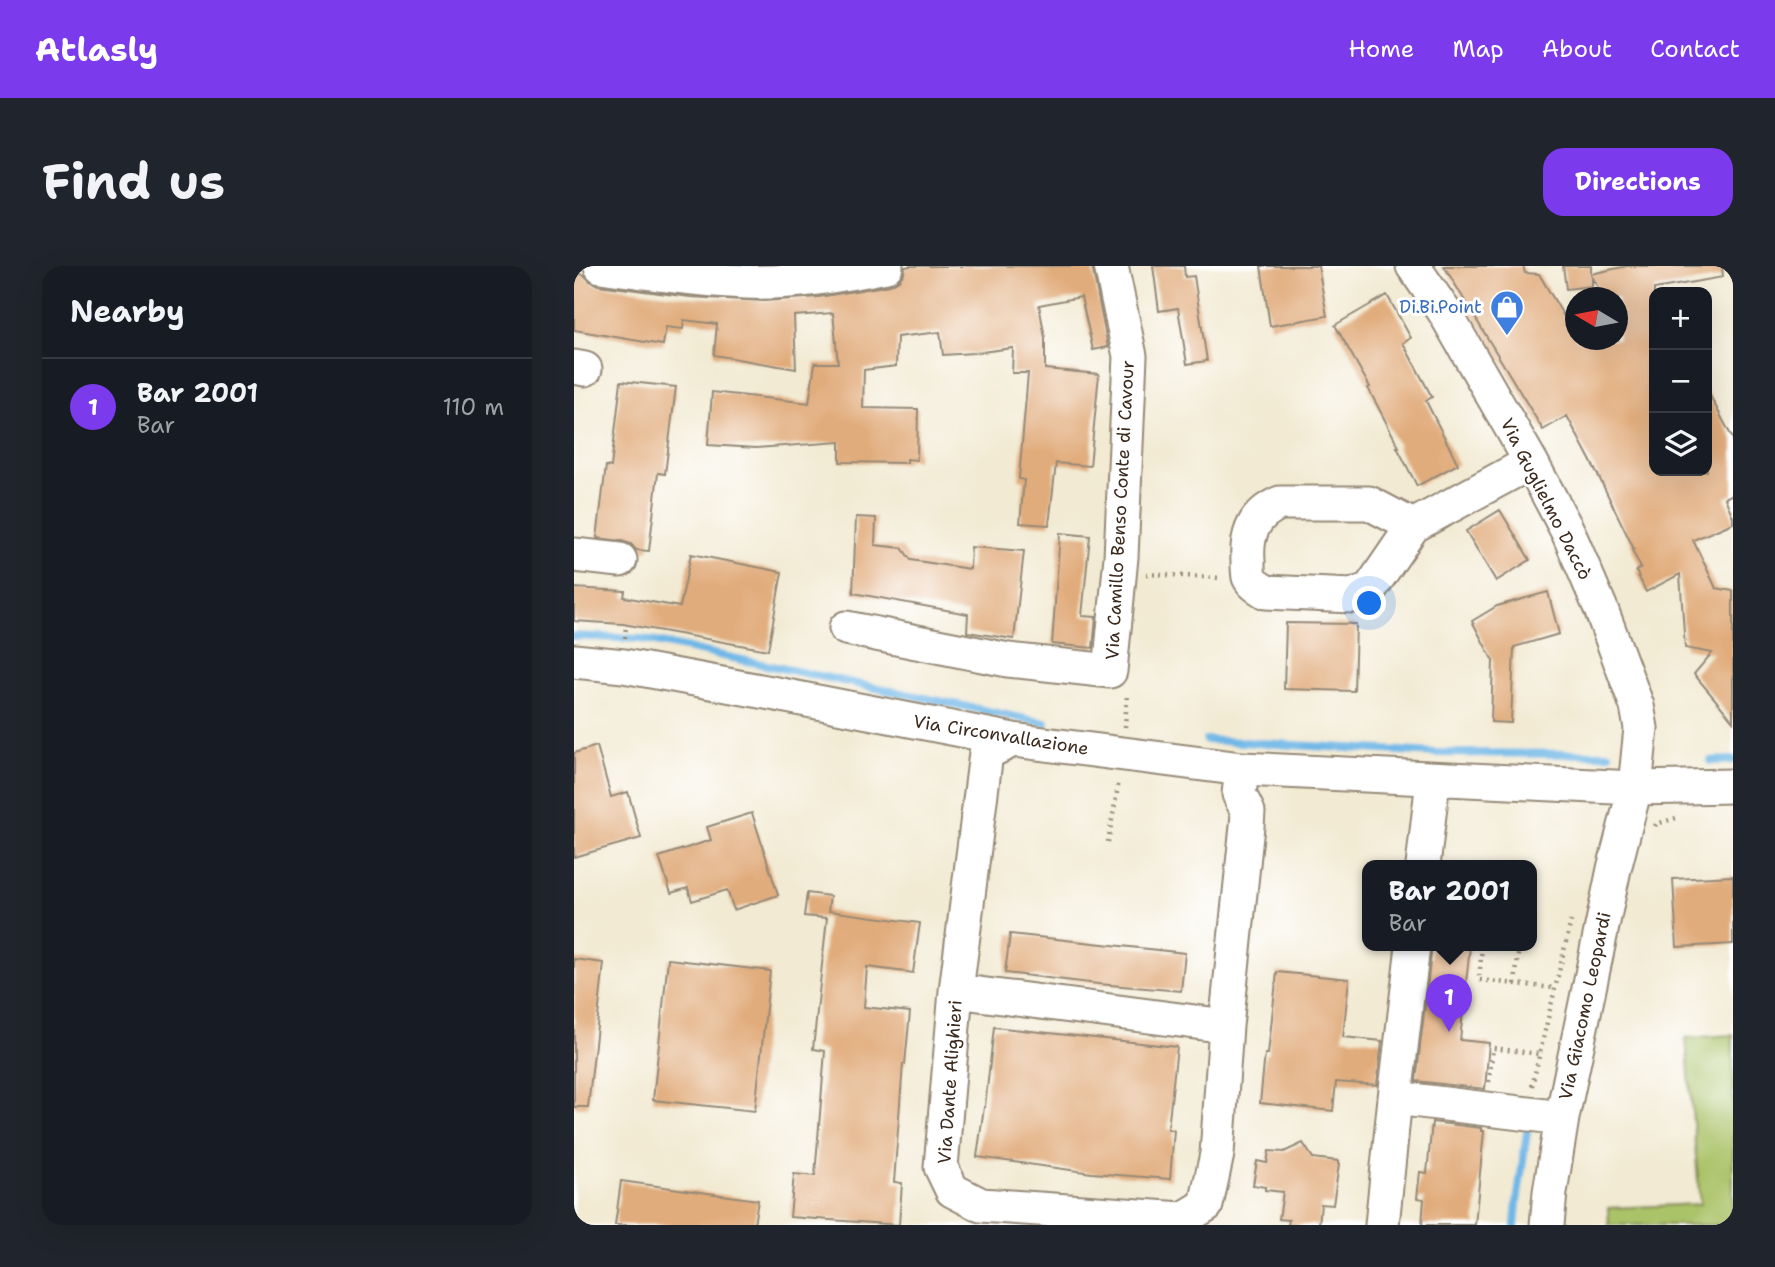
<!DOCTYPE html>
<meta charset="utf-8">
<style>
:root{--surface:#171b24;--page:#20242c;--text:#f1f3f6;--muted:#9ea1a6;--line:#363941;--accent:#7c3aed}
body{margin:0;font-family:"Shantell Sans",sans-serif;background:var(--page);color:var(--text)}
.controls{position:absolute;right:21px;top:21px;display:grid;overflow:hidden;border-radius:14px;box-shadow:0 7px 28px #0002}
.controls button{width:63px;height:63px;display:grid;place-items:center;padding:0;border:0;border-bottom:2px solid var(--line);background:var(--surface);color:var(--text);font:35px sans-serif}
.compass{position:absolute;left:991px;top:21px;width:63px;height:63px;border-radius:50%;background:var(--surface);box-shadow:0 7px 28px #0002;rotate:280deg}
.you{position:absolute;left:796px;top:338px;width:24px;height:24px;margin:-18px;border:5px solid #fff;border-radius:50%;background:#1a73e8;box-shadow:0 0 0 10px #1a73e833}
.badge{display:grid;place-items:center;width:46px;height:46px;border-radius:50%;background:var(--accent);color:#fff;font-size:23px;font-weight:700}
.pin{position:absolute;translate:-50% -58px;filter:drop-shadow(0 2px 4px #0008)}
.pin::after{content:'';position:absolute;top:37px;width:24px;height:21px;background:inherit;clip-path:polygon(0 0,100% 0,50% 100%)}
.popup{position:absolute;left:788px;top:594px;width:175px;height:91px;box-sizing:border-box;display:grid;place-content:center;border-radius:14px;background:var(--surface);filter:drop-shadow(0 2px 5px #0005);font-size:23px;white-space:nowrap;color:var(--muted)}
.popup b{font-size:26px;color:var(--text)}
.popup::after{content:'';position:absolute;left:50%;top:100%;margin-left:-14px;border:14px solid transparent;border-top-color:var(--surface)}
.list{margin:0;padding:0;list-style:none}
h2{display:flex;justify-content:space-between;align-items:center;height:91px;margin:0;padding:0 28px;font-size:30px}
h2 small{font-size:23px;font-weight:400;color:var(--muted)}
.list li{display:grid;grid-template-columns:46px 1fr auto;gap:21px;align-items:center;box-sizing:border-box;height:98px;padding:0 28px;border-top:2px solid var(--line)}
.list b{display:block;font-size:26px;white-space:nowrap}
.list p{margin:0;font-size:23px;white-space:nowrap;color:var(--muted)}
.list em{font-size:23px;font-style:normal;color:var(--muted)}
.icon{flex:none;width:38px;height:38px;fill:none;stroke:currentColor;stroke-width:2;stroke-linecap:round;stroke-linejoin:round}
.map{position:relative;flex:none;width:1159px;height:959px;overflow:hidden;border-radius:21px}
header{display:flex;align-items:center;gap:42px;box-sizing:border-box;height:98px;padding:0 35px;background:var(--accent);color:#fff}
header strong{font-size:33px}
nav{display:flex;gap:38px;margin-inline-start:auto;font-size:24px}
.intro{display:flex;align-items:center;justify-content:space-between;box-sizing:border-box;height:168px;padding:0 42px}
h1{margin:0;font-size:49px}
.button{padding:18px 32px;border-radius:21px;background:var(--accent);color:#fff;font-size:24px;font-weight:700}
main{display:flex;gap:42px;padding:0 42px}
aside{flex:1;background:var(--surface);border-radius:21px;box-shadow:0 7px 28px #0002}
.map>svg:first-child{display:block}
.green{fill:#aac268;stroke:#727643;stroke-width:2}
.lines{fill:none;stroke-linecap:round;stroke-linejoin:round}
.stream{stroke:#6fb7e7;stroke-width:8}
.building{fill:#e1ac7b}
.minor-casing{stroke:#968a78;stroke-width:37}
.path{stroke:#968a78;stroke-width:4.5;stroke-dasharray:2 5;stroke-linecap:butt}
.minor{stroke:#fff;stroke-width:33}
.labels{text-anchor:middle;stroke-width:6;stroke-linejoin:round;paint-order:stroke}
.shop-label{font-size:18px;fill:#366cbe;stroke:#fff;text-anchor:end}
.street-label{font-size:18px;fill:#3b2a1e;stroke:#fff}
</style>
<header>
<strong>Atlasly</strong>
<nav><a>Home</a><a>Map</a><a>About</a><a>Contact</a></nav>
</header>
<div class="intro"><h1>Find us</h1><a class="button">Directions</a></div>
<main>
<aside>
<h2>Nearby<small></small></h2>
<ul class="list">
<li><span class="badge">1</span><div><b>Bar 2001</b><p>Bar</p></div><em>110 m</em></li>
</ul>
</aside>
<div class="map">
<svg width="1159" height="959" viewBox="0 0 1159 959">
<rect width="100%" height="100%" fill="#fff"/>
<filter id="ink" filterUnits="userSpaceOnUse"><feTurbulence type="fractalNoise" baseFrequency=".0143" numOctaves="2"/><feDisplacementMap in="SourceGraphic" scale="14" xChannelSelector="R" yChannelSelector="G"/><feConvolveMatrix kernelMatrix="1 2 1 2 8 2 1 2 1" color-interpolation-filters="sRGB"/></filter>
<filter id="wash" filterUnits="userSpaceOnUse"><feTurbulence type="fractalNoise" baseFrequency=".00686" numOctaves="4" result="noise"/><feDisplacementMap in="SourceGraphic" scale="28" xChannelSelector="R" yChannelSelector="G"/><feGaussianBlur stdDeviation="1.57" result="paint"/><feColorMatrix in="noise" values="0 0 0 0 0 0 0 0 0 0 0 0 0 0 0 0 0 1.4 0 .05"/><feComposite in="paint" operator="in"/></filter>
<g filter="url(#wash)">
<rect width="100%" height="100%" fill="#f2ead3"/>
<!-- green -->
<path class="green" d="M1159 769V959H1035L1034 942 1126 938 1112 772Z"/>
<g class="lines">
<!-- stream -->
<path class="stream" d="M0 370 67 373 471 457
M632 474 861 487 1035 488
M1137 495 1159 494
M941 959 943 936 954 860"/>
</g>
<g id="blocks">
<!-- building -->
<path class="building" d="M336 0H518L534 81 519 84 507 31 465 39 471 72V103L525 108 516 200 482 197 475 259 446 257 450 214 445 213 454 107H438L439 82 400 87 369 89 366 66 323 71 322 100 290 104 289 142 344 143 343 194 333 193V197L266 196V176L182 182 134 179 138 126 235 137 241 97H264L259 47 220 50 222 103 140 89 143 58 110 54 109 63 92 61 89 79 0 64V7L10 9 16 15 24 19 116 31 190 35 245 31 316 19 325 14 330 7 331 1Z
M579 0H610L611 11 620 10 633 95 613 98 604 42 585 45Z
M687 0H744L753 50 696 60Z
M870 0H949L951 7 965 8 1002 71V74H1044V32H1031L1018 12V20L992 23 989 0H1017V8L1053 0H1148L1149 11 1080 23V205H1133V124L1159 173V228L1151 232 1159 251V257L1119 274 1142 322 1159 325V455L1120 408 1138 387 1111 382 1106 308 1072 326 1062 305 1067 302 1058 284 1060 283 1023 207 993 150 969 164Z
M813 29 837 72 829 77 858 131 852 135 884 198 843 220 823 181H825L794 122 796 121 761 59Z
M47 115 102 121 91 208 84 207 75 285 62 284 57 278 48 275 23 272 32 200 37 201Z
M926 244 956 294 922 315 892 265Z
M282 251 302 252 301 279 328 282 337 294 396 303 397 281 450 285 440 373 393 366 394 348 279 327Z
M486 267 516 270 508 350 522 351 519 382 478 378Z
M117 288 208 306 194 384 49 358 0 355V322L51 325 50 331 106 341Z
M974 326 985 368 940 381 937 457 917 456 919 395 898 355 923 340Z
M712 357 782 358 780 425 710 423Z
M23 480 37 531 54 526 67 572 0 591V487Z
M178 547 204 629 160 644 153 624 118 635 114 622 97 627 85 591 137 574 133 561Z
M1159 610V678L1103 681 1099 613Z
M233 627 256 630 254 645 346 657 339 707 293 701 290 741 336 746 331 798H329L320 916 328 917 325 959 216 951 220 908 241 910 251 785 239 783 253 652 230 650Z
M436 668 611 687 607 725 524 718 431 707Z
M858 680H896L886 774 915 777 911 823 842 815Z
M0 693 30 697 14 841H0Z
M94 693 196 705 181 845 79 834Z
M703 706 775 713 769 771 808 775 803 819 762 816 759 845 686 837 691 788H694Z
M420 761 603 781 594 863 600 864 596 913 518 907 403 891 410 841H411Z
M858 856 907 862V865H910L901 959H848L850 933 843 932 846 906 853 907Z
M729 877 739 892 764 895V898H765L759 939 747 938 745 959H714L715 954 705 953 709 926 691 924V921L679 919 683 895 693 897 695 885 710 886Z
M47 915 184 934 180 959H41Z"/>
</g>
</g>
<g filter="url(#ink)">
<use href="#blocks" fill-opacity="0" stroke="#968a78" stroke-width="2"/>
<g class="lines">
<!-- minor casing -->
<g class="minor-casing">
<path id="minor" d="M27 0C75 7 124 14 172 16 219 18 266 9 312 0
M839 0 870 45 957 196 994 266 1027 343 1063 440 1067 462 1061 522 1040 603 988 852 976 926 973 959
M0 101 11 103
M839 260 795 237H706C680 248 672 267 674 295 674 300 674 307 675 311 678 318 686 322 692 326L778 330 796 323 839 260 957 196
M0 289 46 294
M272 362 434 394 536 405 547 291 556 90 537 0
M0 395 50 400 197 427 439 474 668 503 1061 522 1159 520
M439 474 412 487 382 725 367 901 378 924 407 939 609 953 632 939 643 888 652 760 673 560 674 546 665 528 668 503
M849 600 859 514 857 513
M382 725 652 760
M821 832 988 852
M808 959 821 832 839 680"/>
</g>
<!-- path -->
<path class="path" d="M572 308 647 312
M51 372 52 359
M551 461 553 428
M1081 560 1082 558 1102 552
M534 576 545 515
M908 680 905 714 980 722
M941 718 945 680
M915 816 919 782 965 788
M958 820 997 655"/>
<!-- minor -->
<use href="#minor" class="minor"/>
</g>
</g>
<!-- icons -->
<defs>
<g id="shop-pin" transform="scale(1.75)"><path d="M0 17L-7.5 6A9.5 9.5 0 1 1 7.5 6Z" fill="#3f7fe0" stroke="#fff"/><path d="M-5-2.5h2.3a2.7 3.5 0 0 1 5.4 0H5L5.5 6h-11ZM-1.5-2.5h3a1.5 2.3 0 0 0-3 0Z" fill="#fff"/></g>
</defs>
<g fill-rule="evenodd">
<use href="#shop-pin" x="933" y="41"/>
</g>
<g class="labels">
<!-- shop labels -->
<g class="shop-label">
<text x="908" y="47">Di.Bi.Point</text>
</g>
<!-- street labels -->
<g class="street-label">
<text transform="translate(972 233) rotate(63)" y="6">Via Guglielmo Daccò</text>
<text transform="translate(546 244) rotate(-87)" y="6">Via Camillo Benso Conte di Cavour</text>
<text transform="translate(427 469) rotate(9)" y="6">Via Circonvallazione</text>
<text transform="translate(1011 740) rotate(-78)" y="6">Via Giacomo Leopardi</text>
<text transform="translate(376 816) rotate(-86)" y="6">Via Dante Alighieri</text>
</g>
</g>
</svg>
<div class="controls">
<button>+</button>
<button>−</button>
<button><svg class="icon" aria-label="layers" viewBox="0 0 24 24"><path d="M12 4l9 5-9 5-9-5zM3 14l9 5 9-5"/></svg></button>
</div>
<svg class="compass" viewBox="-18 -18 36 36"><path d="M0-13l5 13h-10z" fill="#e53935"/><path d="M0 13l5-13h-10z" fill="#9ea1a6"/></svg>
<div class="you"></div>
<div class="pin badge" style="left:875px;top:766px">1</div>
<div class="popup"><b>Bar 2001</b>Bar</div>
</div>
</main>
